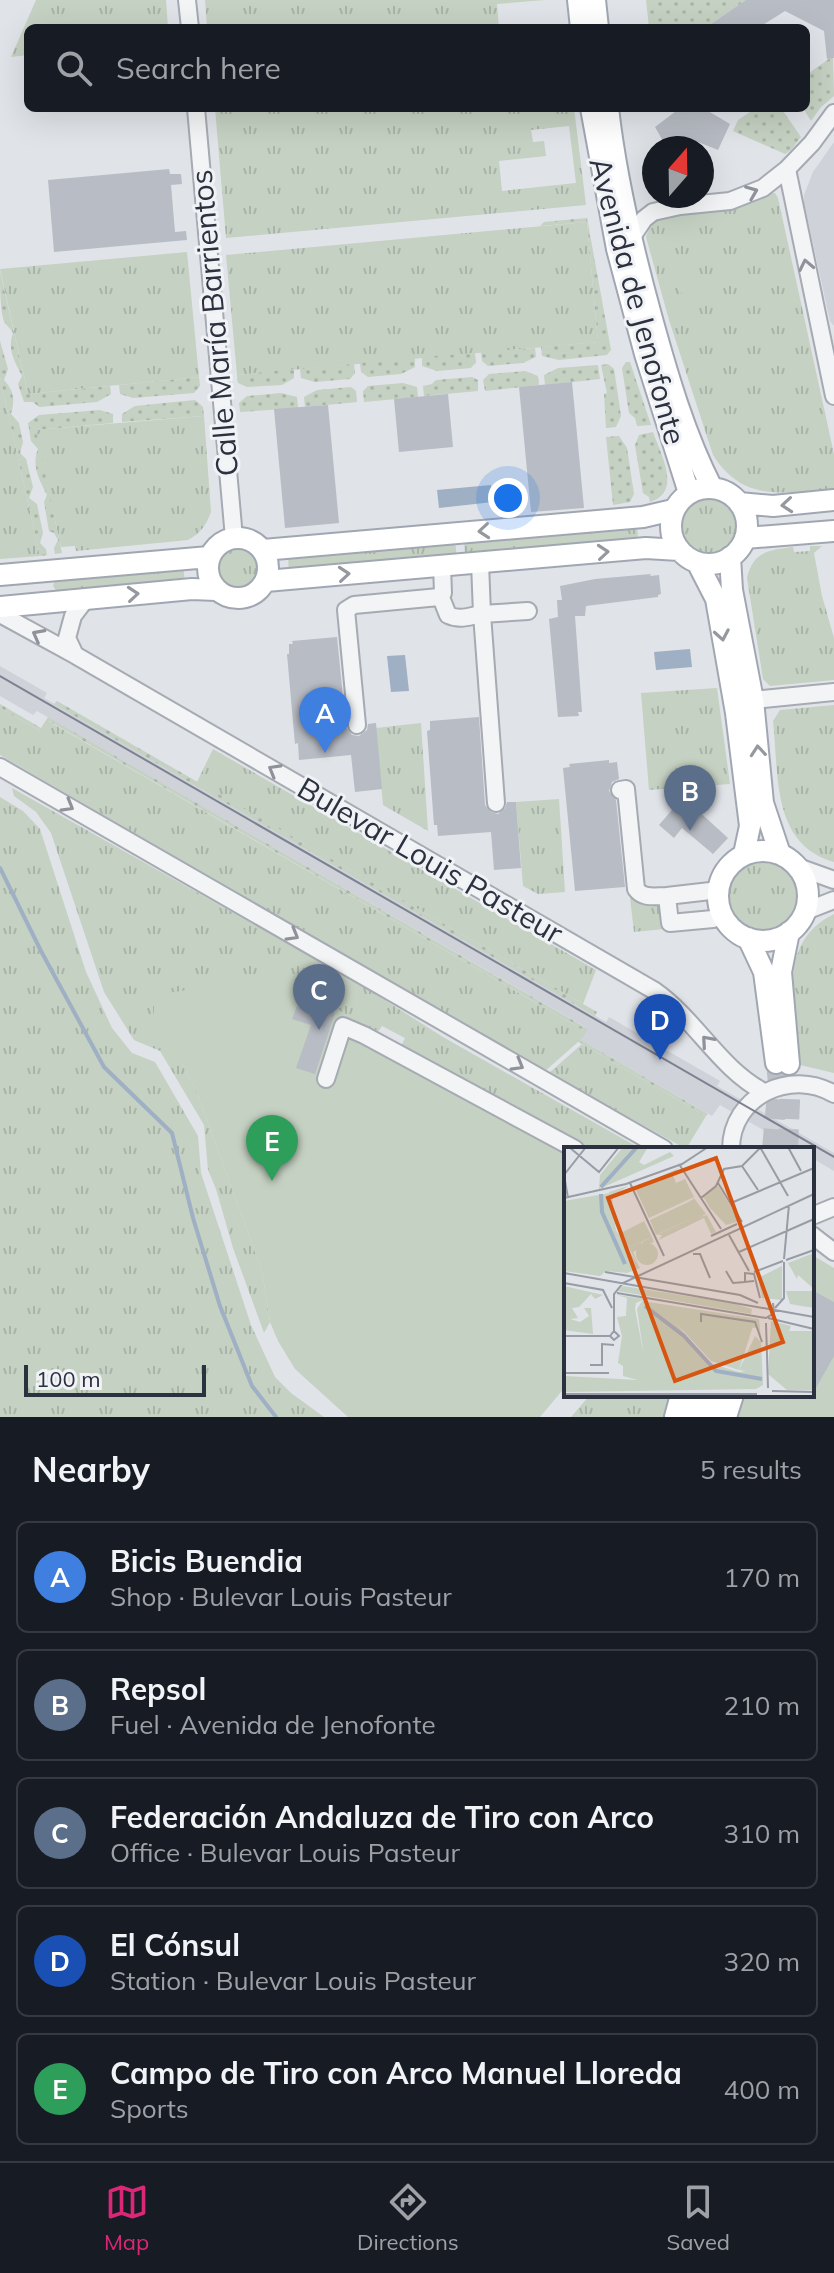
<!DOCTYPE html>
<meta charset="utf-8">
<style>
:root{--surface:#171b24;--page:#20242c;--text:#f1f3f6;--muted:#9ea1a6;--line:#363941;--accent:#db2777}
body{margin:0;font-family:Mulish,sans-serif;background:var(--page);color:var(--text)}
.compass{position:absolute;left:642px;top:136px;width:72px;height:72px;border-radius:50%;background:var(--surface);box-shadow:0 8px 32px #0002;rotate:20deg}
.scale{position:absolute;left:24px;bottom:20px;width:182px;box-sizing:border-box;padding-left:8px;border:4px solid #2b313e;border-top:0;font-size:22px;line-height:28px;white-space:nowrap;color:#2b313e;-webkit-text-stroke:6px #f0f2f5;paint-order:stroke}
.you{position:absolute;left:508px;top:498px;width:28px;height:28px;margin:-20px;border:6px solid #fff;border-radius:50%;background:#1a73e8;box-shadow:0 0 0 12px #1a73e833}
.badge{display:grid;place-items:center;width:52px;height:52px;border-radius:50%;background:var(--accent);color:#fff;font-size:26px;font-weight:700}
.pin{position:absolute;translate:-50% -66px;filter:drop-shadow(0 2px 4px #0008)}
.pin::after{content:'';position:absolute;top:42px;width:28px;height:24px;background:inherit;clip-path:polygon(0 0,100% 0,50% 100%)}
.list{margin:0;padding:0;list-style:none}
h2{display:flex;justify-content:space-between;align-items:center;height:104px;margin:0;padding:0 32px;font-size:34px}
h2 small{font-size:26px;font-weight:400;color:var(--muted)}
.list li{display:grid;grid-template-columns:52px 1fr auto;gap:24px;align-items:center;box-sizing:border-box;height:112px;margin:0 16px 16px;padding:0 16px;border:2px solid var(--line);border-radius:12px}
.list b{display:block;font-size:30px;white-space:nowrap}
.list p{margin:0;font-size:26px;white-space:nowrap;color:var(--muted)}
.list em{font-size:26px;font-style:normal;color:var(--muted)}
.icon{flex:none;width:44px;height:44px;fill:none;stroke:currentColor;stroke-width:2;stroke-linecap:round;stroke-linejoin:round}
.map{position:relative;flex:none;width:834px;height:1417px;overflow:hidden}
.search{position:absolute;background:var(--surface);box-shadow:0 8px 32px #0002;left:24px;right:24px;top:24px;height:88px;display:flex;align-items:center;gap:20px;box-sizing:border-box;padding:0 28px;border-radius:12px;color:var(--muted);font-size:30px}
.sheet{height:744px;background:var(--surface)}
nav{display:flex;justify-content:space-around;align-items:center;box-sizing:border-box;height:112px;border-top:2px solid var(--line);background:var(--surface);font-size:22px;color:var(--muted)}
nav a{display:grid;justify-items:center;gap:4px}
nav .on{color:var(--accent)}
.map>svg:first-child{display:block}
.built{fill:#cfd2d9}
.grass{fill:url(#grass-tufts);fill-rule:evenodd}
.garden{fill:url(#garden-dots)}
.pitch{fill:#c5d1c2}
.water{fill:#9fafc4}
.lines{fill:none;stroke-linecap:round;stroke-linejoin:round}
.stream{stroke:#9fafc4;stroke-width:4}
.building{fill:#b8bcc4}
.major-tunnel{stroke:#bcbfc6;stroke-width:20;stroke-dasharray:20 10;stroke-linecap:butt}
.minor-casing{stroke:#a6aab2;stroke-width:20}
.major-casing{stroke:#a1a7b2;stroke-width:24}
.minor{stroke:#f3f4f6;stroke-width:16}
.major{stroke:#fff;stroke-width:20}
.tram{stroke:#7c8290;stroke-width:2}
.oneway{stroke:#8f929a}
.oneway2{stroke:#95989e}
.labels{text-anchor:middle;stroke-width:6;stroke-linejoin:round;paint-order:stroke}
.street-label{font-size:30px;fill:#2b313e;stroke:#f0f2f5}
.inset-river{fill:none;stroke:#9fafc4;stroke-width:4}
.inset-road{fill:none;stroke:#989ca4;stroke-width:2}
.view{fill:#d55511;fill-opacity:0.15;stroke:#d55511;stroke-width:4}
.inset-edge{fill:none;stroke:#2b313e;stroke-width:4}
</style>
<div class="map">
<svg width="834" height="1417" viewBox="0 0 834 1417">
<defs>
<pattern id="grass-tufts" width="24" height="20" patternUnits="userSpaceOnUse" patternTransform="scale(2)"><rect width="24" height="20" fill="#c5d1c2"/><path d="M3 7l-1-3M5 7V3M7 7l1-3M15 17l-1-3M17 17v-4M19 17l1-3" fill="none" stroke="#a9b4a8"/></pattern>
<pattern id="garden-dots" width="8" height="8" patternUnits="userSpaceOnUse" patternTransform="scale(2)"><rect width="8" height="8" fill="#c5d1c2"/><path d="M2 2h.1M6 6h.1" fill="none" stroke="#a9b4a8" stroke-width="1.8" stroke-linecap="round"/></pattern>
</defs>
<rect width="100%" height="100%" fill="#e0e3e8"/>
<!-- built -->
<path class="built" d="M834 142V326L830 321 804 203V195L813 172Z
M0 666 47 693 44 698 606 1022 609 1017 720 1081 717 1086 834 1153V1171L812 1158V1149H796L720 1105 712 1116 581 1040 587 1028 37 711 33 715 0 696Z"/>
<!-- grass -->
<path class="grass" d="M36 0H166L168 28H28V55L11 57Z
M205 0H545L497 4 499 28H207Z
M215 108H574L586 205 226 238ZM569 126 576 183 502 191 499 161 546 156 544 141 533 142 531 130Z
M770 193H775L778 198 834 454V489C785 492 744 504 713 455L669 320 646 237 652 221 668 216 726 210Z
M587 222 598 342 237 375 226 255Z
M187 252 199 377 28 394 0 269Z
M0 377 40 556 0 559Z
M204 416 211 512C206 525 201 533 188 540L76 551 75 546 61 547 35 430Z
M676 527a32 32 0 1 1 64 0a32 32 0 1 1-64 0Z
M637 525 638 542 465 557 464 540Z
M455 541 457 558 289 573 288 556Z
M810 546H822L814 553 822 596 834 638V680L770 686 763 679 747 578C753 552 768 550 793 547L794 552 810 551Z
M213 570a23 23 0 1 1 46 0a23 23 0 1 1-46 0Z
M183 565 185 583 57 592 53 586 56 578Z
M717 688 730 784 649 790 641 693Z
M834 705V862C771 844 779 774 773 721L780 710Z
M0 708 42 732 48 721 583 1030 578 1042 545 1071 0 755Z
M421 723 428 831 383 805 376 728Z
M213 749 596 970 583 1004 197 782Z
M12 788 353 980 443 1037 641 1149H583L399 1050 405 1038 382 1026 378 1032 277 977 181 1062 196 1090 262 1271 270 1322 264 1333 233 1248 216 1189 208 1170 204 1125 160 1051 134 1040 104 992 51 833 36 812 14 796Z
M0 797 23 811 40 829 86 972 112 1028 132 1053 155 1062 198 1136 201 1173 251 1325 275 1377 291 1393 324 1417H0Z
M559 799 565 892 538 894 523 886 516 802Z
M726 895a37 37 0 1 1 74 0a37 37 0 1 1-74 0Z
M629 889 660 900 664 929 634 932Z
M834 914V1073L800 1065C795 1011 774 943 834 914Z
M582 1044 706 1116 686 1149 549 1073Z
M590 1395H672L668 1417H571Z"/>
<!-- garden -->
<path class="garden" d="M646 0H746L705 28H649Z
M833 56 834 96 821 107 811 121 803 108H806V75Z
M756 108H781L801 137 791 150 785 154 733 131 738 120Z
M587 218 611 350 607 355 559 360 542 356 541 347 598 342 587 222 540 226 544 222Z
M0 271 28 394 110 386 111 394 97 402 39 407 33 402H24L18 384 22 376C15 362 7 350 13 333 11 329 8 327 5 323 0 315 0 281 0 271Z
M0 341 8 369 4 380C14 391 15 400 11 414L19 423 23 442 20 453 26 459 33 487 29 498 37 504 43 533 40 543 46 549 47 555 40 556 0 377Z
M535 348 536 357 523 363 488 366 482 361 481 352Z
M475 353 476 362 471 368 437 371 422 366V357Z
M415 358V367L401 374 368 377 361 372 360 363Z
M626 362H630L651 425 637 426 635 418 629 413 622 368Z
M354 364 355 373 350 379 315 382 301 378 300 369Z
M608 364 614 369 621 416 616 427 606 428 604 394 607 393 601 365Z
M598 365 600 379 545 385 544 375 558 368Z
M294 369V378L282 385 247 387 238 383 237 375Z
M525 371 538 376 539 385 485 391 483 380 489 374Z
M199 377 200 386 194 393 133 398 120 394 119 385Z
M472 377 478 380V391L424 396 423 386 432 384 436 380Z
M403 383 417 387 418 397 364 402 363 391 368 386Z
M351 387 356 391 357 402 305 407 304 397 317 390Z
M281 393 297 397 298 408 240 412 239 403 247 396Z
M195 400 203 407 204 416 122 422V414L135 406Z
M100 410 113 414V423L36 430 62 553 55 554 54 548 58 540 54 533 49 531 44 502 47 495C40 481 31 466 38 449L31 441 28 423 39 415Z
M653 432C660 453 683 492 650 502L649 497 643 493 635 445 639 435Z
M619 436 627 448 634 494 630 502 613 505 606 437Z
M57 701 597 1012 595 1016 54 704Z
M0 704 41 728 48 717 588 1029 581 1040 708 1114 706 1116 577 1041 583 1030 49 721 42 732 0 708Z"/>
<!-- pitch -->
<path class="pitch" d="M688 262 708 297 689 307 670 272Z
M277 976 368 1026 362 1043 566 1153V1386L540 1417H348L295 1369 278 1341 270 1322 262 1271 196 1090 181 1062 153 1022 155 995Z
M812 1255 834 1268V1417H733L741 1395H812Z"/>
<!-- water -->
<path class="water" d="M491 485 493 502 439 508 437 490Z
M690 649 692 667 656 670 654 652Z
M405 655 409 691 391 692 387 656Z"/>
<g class="lines">
<!-- stream -->
<path class="stream" d="M0 868 41 951 104 1067 172 1133 193 1218 220 1306 252 1386 276 1417"/>
</g>
<!-- building -->
<path class="building" d="M746 0H834V58L827 59 824 31 785 11 758 28H705Z
M680 108H703L730 124 718 150 693 140 681 148H667L655 127Z
M169 169 170 174H181L182 184 171 185 175 232 186 231 187 240 54 252 48 180Z
M572 382 584 508 531 512 519 387Z
M448 394 453 447 399 452 394 399Z
M328 405 339 523 285 528 274 409Z
M651 574 650 576 659 575 661 594 658 595V597L586 606 585 616H575L582 712H578L579 716 558 717 549 619 558 617 557 600H562L560 586 595 579Z
M337 637 346 727 352 735 359 736 367 730 368 724 376 723 382 789 355 792 351 755 299 760 298 743 295 744 287 654H289V644H293L292 641Z
M479 717 485 805 491 812 498 814 505 808 507 802H516L521 868 494 870 491 832 438 836 437 825H434L427 731 430 730V721Z
M609 760V763L617 762 619 779 612 782 609 791 616 800 625 887 575 891 563 768 570 767 569 764Z
M683 797 728 838 713 854 682 828 674 838 659 825Z
M309 1004 335 1013 315 1074 296 1068 311 1025 292 1019 297 1006 307 1009Z
M812 1290 834 1302V1356L812 1395Z"/>
<g class="lines">
<!-- major-tunnel -->
<path class="major-tunnel" d="M772 1149 778 1083 776 1063
M788 1149 791 1077"/>
<!-- minor casing -->
<g class="minor-casing">
<path id="minor" d="M187 0 190 28
M196 108 234 538
M787 169 834 396
M632 237 644 219 653 212 680 206 730 201 763 188 787 169 812 143 834 113
M480 563 482 614 528 611
M440 595 448 615C461 621 469 616 482 614L496 803
M0 614 75 655 655 991C696 1020 719 1068 764 1092
M75 655 67 638 73 616 86 599
M753 700 834 692
M357 725 346 610 354 605 439 597 443 593 442 566
M0 767 664 1149
M620 790 626 789 636 889C643 899 655 896 667 896L670 923 713 919 722 915
M798 867 834 880
M667 896 719 890
M806 911 834 900
M326 1079 343 1026 364 1035 575 1149
M731 1149C731 1096 791 1068 834 1094
M812 1216 834 1207
M812 1235 834 1252"/>
</g>
<!-- major casing -->
<g class="major-casing">
<path id="major" d="M578 0 581 28
M595 0 598 28
M591 108 617 249 645 354 689 493
M608 108C616 179 633 250 652 319 668 377 685 435 712 488
M671 526a38 38 0 1 1 76 0a38 38 0 1 1-76 0Z
M739 503 773 506 834 500
M208 568a30 30 0 1 1 60 0a30 30 0 1 1-60 0Z
M745 538 834 531
M263 550 643 517 673 510
M730 557 732 590 753 700 763 803 780 854
M697 562 716 599 736 713 750 826 744 854
M0 575 209 557
M266 581 646 548 679 550
M0 607 192 589 216 590
M718 896a45 45 0 1 1 90 0a45 45 0 1 1-90 0Z
M748 938 764 972 776 1063
M789 1064 781 972 789 932
M675 1417 681 1395
M693 1417 701 1395
M709 1417 717 1395
M726 1417 733 1395"/>
</g>
<!-- minor -->
<use href="#minor" class="minor"/>
<!-- major -->
<use href="#major" class="major"/>
<!-- tram -->
<path class="tram" d="M0 676 834 1157"/>
</g>
<!-- one-way arrows -->
<defs><path id="oneway-chevron" d="M-2-3.5L2.5 0L-2 3.5" fill="none" stroke-width="1.6" stroke-linecap="round" stroke-linejoin="round" transform="scale(2)"/></defs>
<g class="oneway">
<use href="#oneway-chevron" transform="translate(752 192) rotate(-22)"/>
<use href="#oneway-chevron" transform="translate(806 265) rotate(-102)"/>
<use href="#oneway-chevron" transform="translate(38 635) rotate(-152)"/>
<use href="#oneway-chevron" transform="translate(274 770) rotate(-150)"/>
<use href="#oneway-chevron" transform="translate(68 806) rotate(30)"/>
<use href="#oneway-chevron" transform="translate(293 935) rotate(30)"/>
<use href="#oneway-chevron" transform="translate(707 1041) rotate(-131)"/>
<use href="#oneway-chevron" transform="translate(518 1065) rotate(30)"/>
</g>
<g class="oneway2">
<use href="#oneway-chevron" transform="translate(787 505) rotate(175)"/>
<use href="#oneway-chevron" transform="translate(484 531) rotate(175)"/>
<use href="#oneway-chevron" transform="translate(603 552) rotate(-5)"/>
<use href="#oneway-chevron" transform="translate(344 574) rotate(-5)"/>
<use href="#oneway-chevron" transform="translate(133 594) rotate(-5)"/>
<use href="#oneway-chevron" transform="translate(722 635) rotate(80)"/>
<use href="#oneway-chevron" transform="translate(758 751) rotate(-95)"/>
</g>
<g class="labels">
<!-- street labels -->
<g class="street-label">
<text transform="translate(637 301) rotate(75)" y="10">Avenida de Jenofonte</text>
<text transform="translate(215 323) rotate(-95)" y="10">Calle María Barrientos</text>
<text transform="translate(430 861) rotate(30)" y="10">Bulevar Louis Pasteur</text>
</g>
</g>
<!-- overview -->
<g transform="translate(564 1147)">
<rect width="250" height="250" fill="#e0e3e8"/>
<path d="M59 0H84L75 15 80 18 106 5 110 9 35 42 36 28ZM115 21 109 28 112 36 121 32 130 50 85 71 71 41ZM154 39 176 74 162 78 146 61 139 49ZM46 46 52 83 76 121 63 126 42 124 36 129 0 124V54ZM131 52 138 67 92 88 86 73ZM80 74 88 90 66 100 57 86ZM72 107a11 11 0 1 1 22 0a11 11 0 1 1-22 0ZM250 106V142L234 128 233 132 224 116ZM218 119V153L198 151 194 131ZM0 139 39 148 31 152 27 147 15 160 8 161 14 171 6 172 16 175 25 169 20 161H27L29 187 0 183ZM59 139 168 156 188 162 187 167 54 144ZM222 144H250V161L226 157ZM53 148 81 152 72 156 71 162 80 209 73 162 78 154 195 172 197 191 194 181 112 176 145 216 175 225 182 224 175 223 191 189 197 195 199 238 192 242 0 245V229L74 233 59 229V219L54 216 58 189 53 170 62 169 63 151Z" fill="#c5d1c2"/>
<path d="M64 39 49 49 48 62 66 100 77 95 79 99 78 95 88 90 90 95 69 105 76 121 46 66 45 45ZM130 51 142 67 136 70 143 68 152 85 147 87 140 71 95 93 98 88H93L137 67 131 52 125 55Z" fill="#c5d1c2"/>
<path d="M126 164 190 176 175 223 147 214 112 176ZM207 174 227 179 225 184H250V243H223L204 227Z" fill="#c5d1c2"/>
<path class="inset-river" d="M37 40 73 0M37 47 38 65 61 117M81 159 120 189 152 224 198 232"/>
<path class="inset-road" d="M5 0 35 25 55 0M196 0 224 49M224 0 237 24M115 17 157 82M178 19 194 43M66 36 100 109M154 36 178 75M0 51 62 37 118 17 144 0M4 51 0 28 22 0M137 51 152 39 160 22 178 19 197 0M167 56 250 21M165 88 185 124M147 89 173 77M175 105 250 72M129 107H136L146 131M220 112 225 58M222 113 250 103M162 124 169 136 181 135M41 125 176 148 194 156M190 125 219 114M0 126 250 170M190 134 181 135V126L190 127 196 151M0 136 39 143 48 161M53 146 202 171 210 166 209 156M211 161 220 151V115M204 171 250 182M137 175V167L191 175 198 195M202 176 204 241M50 184V147L59 136 250 47M0 189H46L50 193 55 189 50 184 46 189M26 218H38V197L50 198M0 226H45M208 244 250 245M0 247H193M212 249H250"/>
<path class="view" d="M152 11 219 195 111 234 44 51Z"/>
<rect width="250" height="250" class="inset-edge"/>
</g>
</svg>
<svg class="compass" viewBox="-18 -18 36 36"><path d="M0-13l5 13h-10z" fill="#e53935"/><path d="M0 13l5-13h-10z" fill="#9ea1a6"/></svg>
<div class="scale">100 m</div>
<div class="you"></div>
<div class="pin badge" style="left:325px;top:753px;background:#3f7fe0">A</div>
<div class="pin badge" style="left:690px;top:831px;background:#5c6f8a">B</div>
<div class="pin badge" style="left:319px;top:1030px;background:#5c6f8a">C</div>
<div class="pin badge" style="left:660px;top:1060px;background:#1a4fb4">D</div>
<div class="pin badge" style="left:272px;top:1181px;background:#2e9e5b">E</div>
<div class="search"><svg class="icon" aria-label="search" viewBox="0 0 24 24"><circle cx="10" cy="10" r="6"/><path d="M15 15l6 6"/></svg>Search here</div>
</div>
<section class="sheet">
<h2>Nearby<small>5 results</small></h2>
<ul class="list">
<li><span class="badge" style="background:#3f7fe0">A</span><div><b>Bicis Buendia</b><p>Shop · Bulevar Louis Pasteur</p></div><em>170 m</em></li>
<li><span class="badge" style="background:#5c6f8a">B</span><div><b>Repsol</b><p>Fuel · Avenida de Jenofonte</p></div><em>210 m</em></li>
<li><span class="badge" style="background:#5c6f8a">C</span><div><b>Federación Andaluza de Tiro con Arco</b><p>Office · Bulevar Louis Pasteur</p></div><em>310 m</em></li>
<li><span class="badge" style="background:#1a4fb4">D</span><div><b>El Cónsul</b><p>Station · Bulevar Louis Pasteur</p></div><em>320 m</em></li>
<li><span class="badge" style="background:#2e9e5b">E</span><div><b>Campo de Tiro con Arco Manuel Lloreda</b><p>Sports</p></div><em>400 m</em></li>
</ul>
</section>
<nav>
<a class="on"><svg class="icon" aria-label="map" viewBox="0 0 24 24"><path d="M3 6l6-2 6 2 6-2v14l-6 2-6-2-6 2zM9 4v14M15 6v14"/></svg>Map</a>
<a><svg class="icon" aria-label="directions" viewBox="0 0 24 24"><path d="M12 3l9 9-9 9-9-9zM9 14v-3h6M13 9l2 2-2 2"/></svg>Directions</a>
<a><svg class="icon" aria-label="saved" viewBox="0 0 24 24"><path d="M7 4h10v16l-5-4-5 4z"/></svg>Saved</a>
</nav>
